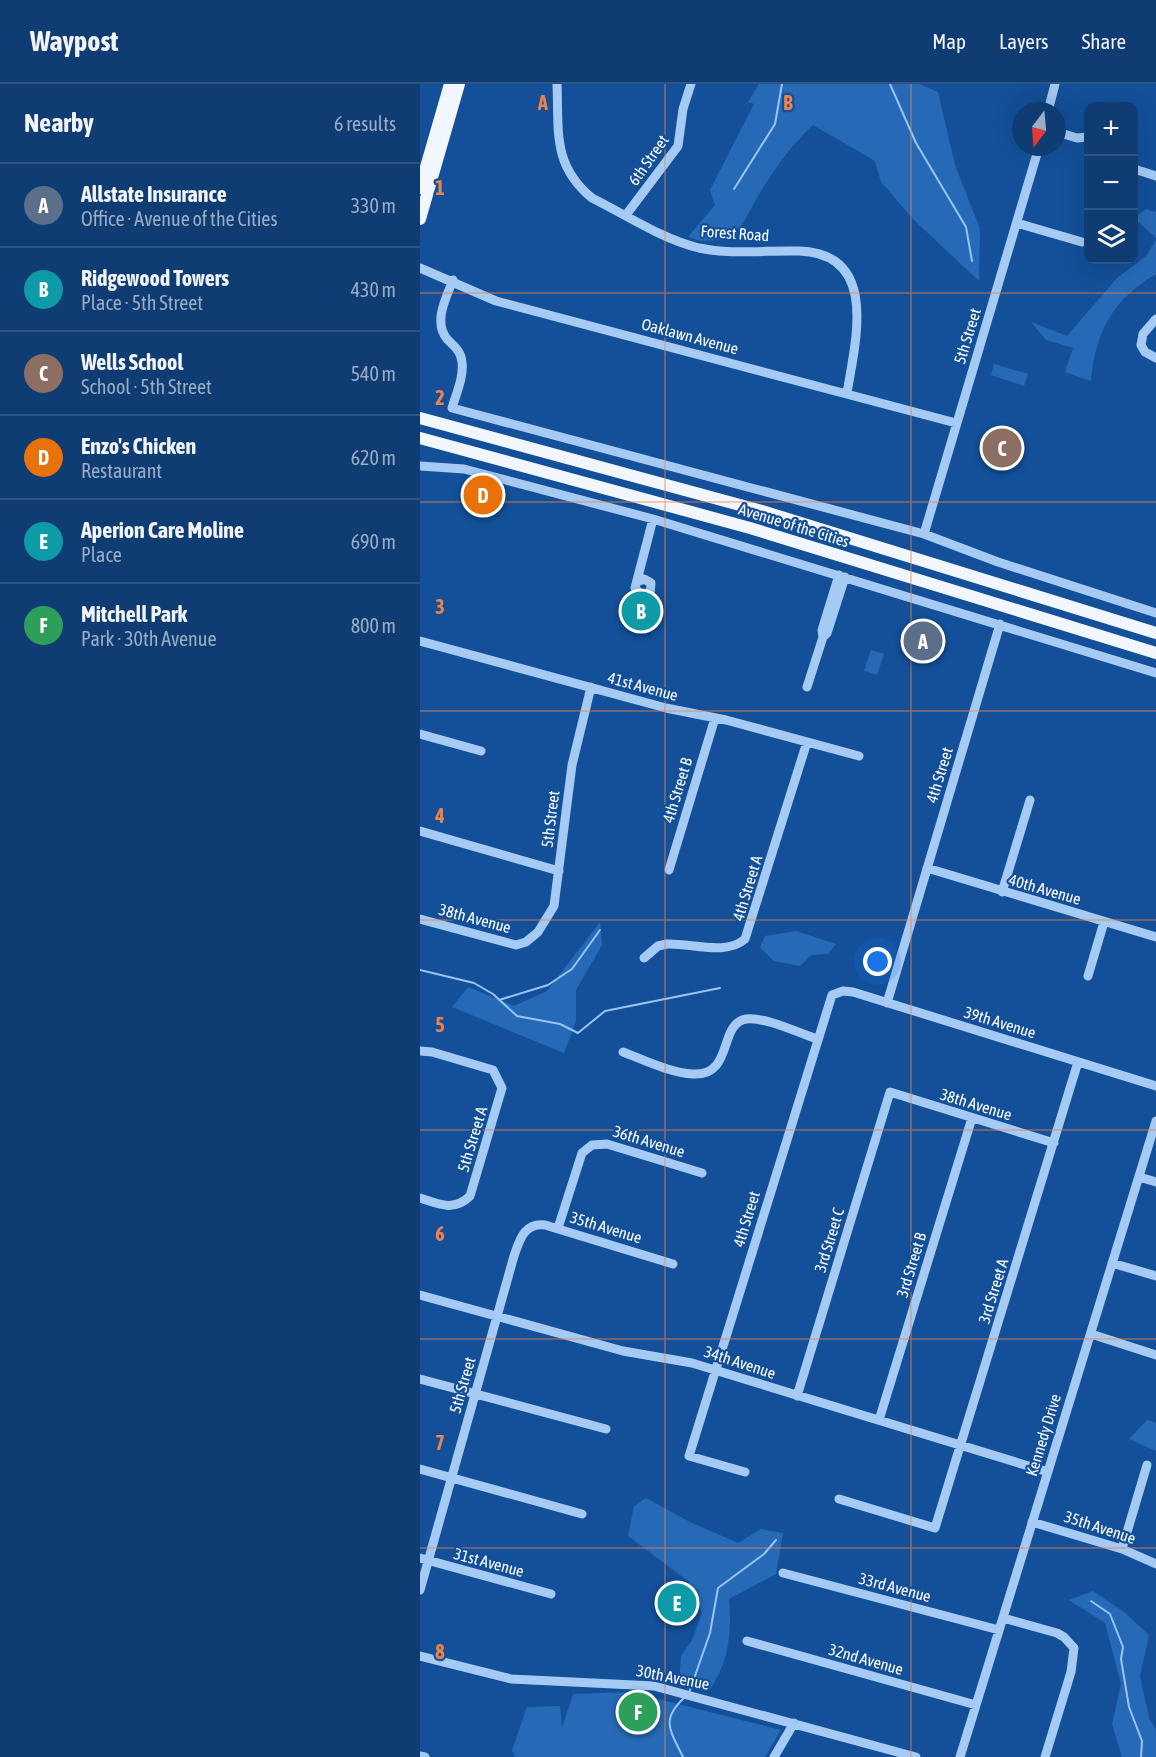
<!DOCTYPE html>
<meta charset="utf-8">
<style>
:root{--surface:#0e3c73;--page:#1c477b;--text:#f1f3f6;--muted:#9badc4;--line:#2e5685;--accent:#90b9f0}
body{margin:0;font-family:"Asap Condensed",sans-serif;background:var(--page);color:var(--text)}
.controls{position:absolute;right:18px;top:18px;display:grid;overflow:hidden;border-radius:12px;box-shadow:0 6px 24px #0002}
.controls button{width:54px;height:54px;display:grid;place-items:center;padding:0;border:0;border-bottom:2px solid var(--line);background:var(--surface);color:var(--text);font:30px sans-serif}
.compass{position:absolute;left:592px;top:18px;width:54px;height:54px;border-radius:50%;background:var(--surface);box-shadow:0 6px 24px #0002;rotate:196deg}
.you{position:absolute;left:458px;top:878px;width:21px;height:21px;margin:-15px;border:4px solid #fff;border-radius:50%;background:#1a73e8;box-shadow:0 0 0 9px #1a73e833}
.badge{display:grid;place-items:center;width:39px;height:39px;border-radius:50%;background:var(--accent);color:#fff;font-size:20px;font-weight:700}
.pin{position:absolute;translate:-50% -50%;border:3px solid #fff;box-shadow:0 2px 6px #0006}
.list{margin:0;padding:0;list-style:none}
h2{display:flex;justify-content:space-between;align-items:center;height:78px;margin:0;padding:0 24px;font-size:26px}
h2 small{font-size:20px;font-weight:400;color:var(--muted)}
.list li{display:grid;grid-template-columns:39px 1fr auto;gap:18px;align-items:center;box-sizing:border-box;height:84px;padding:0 24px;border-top:2px solid var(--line)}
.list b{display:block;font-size:22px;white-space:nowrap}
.list p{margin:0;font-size:20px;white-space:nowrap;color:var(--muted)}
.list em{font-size:20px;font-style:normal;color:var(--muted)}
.icon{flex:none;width:33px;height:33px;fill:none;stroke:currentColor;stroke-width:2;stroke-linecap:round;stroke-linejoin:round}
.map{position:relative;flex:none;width:736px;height:1673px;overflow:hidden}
header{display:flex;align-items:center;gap:36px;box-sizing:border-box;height:84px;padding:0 30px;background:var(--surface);border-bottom:2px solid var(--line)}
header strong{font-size:28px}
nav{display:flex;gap:33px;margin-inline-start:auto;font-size:21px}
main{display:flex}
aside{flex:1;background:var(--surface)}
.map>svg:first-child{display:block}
.green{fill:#266ab7}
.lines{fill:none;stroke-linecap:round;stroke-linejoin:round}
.stream{stroke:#97c5f6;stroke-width:2}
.minor{stroke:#a5caf3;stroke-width:9}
.major{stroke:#f2f7ff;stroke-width:12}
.grid{fill:none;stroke:#ee8249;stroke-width:1.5;stroke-opacity:0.55}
.labels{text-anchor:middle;stroke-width:4.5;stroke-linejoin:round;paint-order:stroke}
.street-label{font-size:16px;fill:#fff;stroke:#135099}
.grid-label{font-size:20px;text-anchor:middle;font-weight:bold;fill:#ee8249;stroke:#135099;stroke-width:4.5;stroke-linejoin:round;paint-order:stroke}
</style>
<header>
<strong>Waypost</strong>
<nav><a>Map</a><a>Layers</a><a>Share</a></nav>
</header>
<main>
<aside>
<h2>Nearby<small>6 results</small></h2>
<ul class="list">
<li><span class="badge" style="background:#5c6f8a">A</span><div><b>Allstate Insurance</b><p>Office · Avenue of the Cities</p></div><em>330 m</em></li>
<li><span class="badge" style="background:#0f9aa8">B</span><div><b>Ridgewood Towers</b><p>Place · 5th Street</p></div><em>430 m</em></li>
<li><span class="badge" style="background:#8d6e63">C</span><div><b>Wells School</b><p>School · 5th Street</p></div><em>540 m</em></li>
<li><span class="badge" style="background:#e8710a">D</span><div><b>Enzo's Chicken</b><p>Restaurant</p></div><em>620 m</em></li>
<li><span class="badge" style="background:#0f9aa8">E</span><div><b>Aperion Care Moline</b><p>Place</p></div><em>690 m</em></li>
<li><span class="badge" style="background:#2e9e5b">F</span><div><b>Mitchell Park</b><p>Park · 30th Avenue</p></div><em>800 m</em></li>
</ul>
</aside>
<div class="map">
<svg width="736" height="1673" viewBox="0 0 736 1673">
<rect width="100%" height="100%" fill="#135099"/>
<!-- green -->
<path class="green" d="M339 0H499L518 8 535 81 560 145 559 197 494 136 461 98 455 77 393 41C359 73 336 113 315 155L281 157 268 153 295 121 290 106 334 20 328 18Z
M726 125 736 128V154L714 134Z
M736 156V190C693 215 675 248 671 297L645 288 653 264 626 256 611 238 647 252 697 194 726 172Z
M574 280 608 290 604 302 571 291Z
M451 566 464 570 457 591 444 587Z
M180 838 182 861 156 906V937L144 969 32 923 48 903 94 922 127 907Z
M376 847 416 860 408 870 391 871 380 882 354 877 340 864 345 852Z
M727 1336 736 1339V1367L709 1355Z
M226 1414 270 1438 318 1459 341 1445 363 1449 356 1490 309 1515C312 1549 309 1578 289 1607L259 1598 261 1572 272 1556 282 1529 268 1497 208 1452 214 1422Z
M673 1507 704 1528 729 1551 720 1592 729 1634 736 1646V1673H702L692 1640 701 1600 685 1539 649 1516Z
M211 1608 361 1646 345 1673H95L92 1666 107 1623 140 1622 142 1644 153 1610Z"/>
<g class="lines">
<!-- stream -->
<path class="stream" d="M470 0 496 59 546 143 552 177
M314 105 355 40 362 0
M0 886 54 899 73 910 97 932 140 940 158 949 185 927 300 904
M79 916 128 901 152 885 180 846
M671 1517 690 1530 703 1563 701 1575 709 1623 722 1657 721 1673
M269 1609 290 1549 298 1504 344 1470 356 1456
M263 1673C250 1646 240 1636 265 1613"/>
<!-- minor -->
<path class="minor" d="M137 0C139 47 132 81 172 114 206 131 242 155 279 164 311 171 346 166 379 167 460 169 435 259 427 309
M628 27 635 0
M637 48 657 54 668 53
M714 85 736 92
M206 131 258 62 263 25 271 0
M597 139 662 158
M0 184 76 217 536 339
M33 196C26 214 13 238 27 255 34 262 41 267 42 278 44 293 36 310 32 324L504 450 578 478 736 529
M736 235 723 250 721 261 725 268 736 274
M0 382 44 385 233 435 736 589
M504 450 619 63
M419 491 402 546 403 553 407 549 425 493
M219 497 224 495 231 499 230 510 222 512 215 504 233 435
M0 557 246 624 306 636 439 672
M387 603 403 553
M0 650 61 667
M0 747 139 787
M507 784 736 853
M249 786 295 634
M582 808 610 716
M0 835 96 861 106 858 118 848 134 822 152 681 171 603
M224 874 238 862 247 860C271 859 306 872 325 855L387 658
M668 892 684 838
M467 919 580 540
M0 967 12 968 73 986 82 1004 50 1112C34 1128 18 1120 0 1114
M203 968C224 976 251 989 273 990 314 992 298 940 326 935 343 932 379 949 397 955
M719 1093 736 1098
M138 1144 162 1069 172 1061 187 1060 282 1089
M692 1179 736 1192
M0 1211 203 1267 272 1279 628 1388
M671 1250 736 1271
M0 1295 186 1345
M377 1312 470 1008 634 1059
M459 1336 552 1034
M0 1385 162 1430
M325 1388 269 1372 412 911 423 907 433 908 736 1002
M419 1415 515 1444 658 978
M612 1438 702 1465 736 1480
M702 1465 727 1381
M0 1474 131 1510
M363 1489 579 1546
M0 1506 94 1172C100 1155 104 1139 125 1141L253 1180
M583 1534 637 1549 644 1553 654 1564 651 1588 625 1673
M327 1557 556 1621
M0 1572 91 1595 234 1602 496 1673
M0 1672 5 1673
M354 1673 374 1639
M540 1673 736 1037"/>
<!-- major -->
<path class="major" d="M0 104 30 0
M0 135 39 0
M0 334 342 427 736 549
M0 354 330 444 736 569"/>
</g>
<!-- grid -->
<path class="grid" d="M245 0V1673M491 0V1673M0 209H736M0 418H736M0 627H736M0 836H736M0 1046H736M0 1255H736M0 1464H736"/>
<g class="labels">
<!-- street labels -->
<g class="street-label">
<text transform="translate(228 76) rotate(-55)" y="6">6th Street</text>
<text transform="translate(315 149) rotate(4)" y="6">Forest Road</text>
<text transform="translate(270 252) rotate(15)" y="6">Oaklawn Avenue</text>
<text transform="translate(547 252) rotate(-73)" y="6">5th Street</text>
<text transform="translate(374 441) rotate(17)" y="6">Avenue of the Cities</text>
<text transform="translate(223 602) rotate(15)" y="6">41st Avenue</text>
<text transform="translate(519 691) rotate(-73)" y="6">4th Street</text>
<text transform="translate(257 706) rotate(-73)" y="6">4th Street B</text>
<text transform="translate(130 735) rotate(-83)" y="6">5th Street</text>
<text transform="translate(327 804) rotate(-73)" y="6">4th Street A</text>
<text transform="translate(625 805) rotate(16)" y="6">40th Avenue</text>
<text transform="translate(55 834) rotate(15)" y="6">38th Avenue</text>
<text transform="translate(580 938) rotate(17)" y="6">39th Avenue</text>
<text transform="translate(556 1020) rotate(17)" y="6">38th Avenue</text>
<text transform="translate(52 1055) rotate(-73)" y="6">5th Street A</text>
<text transform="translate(229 1057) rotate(17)" y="6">36th Avenue</text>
<text transform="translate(326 1135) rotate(-73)" y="6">4th Street</text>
<text transform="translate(186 1143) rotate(17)" y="6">35th Avenue</text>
<text transform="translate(409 1156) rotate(-73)" y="6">3rd Street C</text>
<text transform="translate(491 1181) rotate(-73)" y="6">3rd Street B</text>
<text transform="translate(573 1207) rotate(-73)" y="6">3rd Street A</text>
<text transform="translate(320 1278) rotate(18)" y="6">34th Avenue</text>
<text transform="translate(42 1301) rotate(-74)" y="6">5th Street</text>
<text transform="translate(623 1351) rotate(-73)" y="6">Kennedy Drive</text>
<text transform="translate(680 1443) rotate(18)" y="6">35th Avenue</text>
<text transform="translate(69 1478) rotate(15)" y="6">31st Avenue</text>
<text transform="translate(475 1503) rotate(15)" y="6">33rd Avenue</text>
<text transform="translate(446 1575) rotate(16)" y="6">32nd Avenue</text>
<text transform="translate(253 1593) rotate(11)" y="6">30th Avenue</text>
</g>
</g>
<g class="grid-label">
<text x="123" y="26">A</text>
<text x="368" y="26">B</text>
<text x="20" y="111">1</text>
<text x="20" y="321">2</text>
<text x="20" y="530">3</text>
<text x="20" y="739">4</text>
<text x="20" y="948">5</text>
<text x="20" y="1157">6</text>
<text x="20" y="1366">7</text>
<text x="20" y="1575">8</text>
</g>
</svg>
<div class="controls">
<button>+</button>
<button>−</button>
<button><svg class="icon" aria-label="layers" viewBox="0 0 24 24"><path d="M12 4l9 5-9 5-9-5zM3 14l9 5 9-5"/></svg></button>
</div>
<svg class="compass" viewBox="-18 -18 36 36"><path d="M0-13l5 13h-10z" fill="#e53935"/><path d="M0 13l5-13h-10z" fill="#9badc4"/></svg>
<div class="you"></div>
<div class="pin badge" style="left:503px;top:557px;background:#5c6f8a">A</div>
<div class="pin badge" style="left:221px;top:527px;background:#0f9aa8">B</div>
<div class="pin badge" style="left:582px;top:364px;background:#8d6e63">C</div>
<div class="pin badge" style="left:63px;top:411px;background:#e8710a">D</div>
<div class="pin badge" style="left:257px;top:1519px;background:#0f9aa8">E</div>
<div class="pin badge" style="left:218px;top:1628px;background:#2e9e5b">F</div>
</div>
</main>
